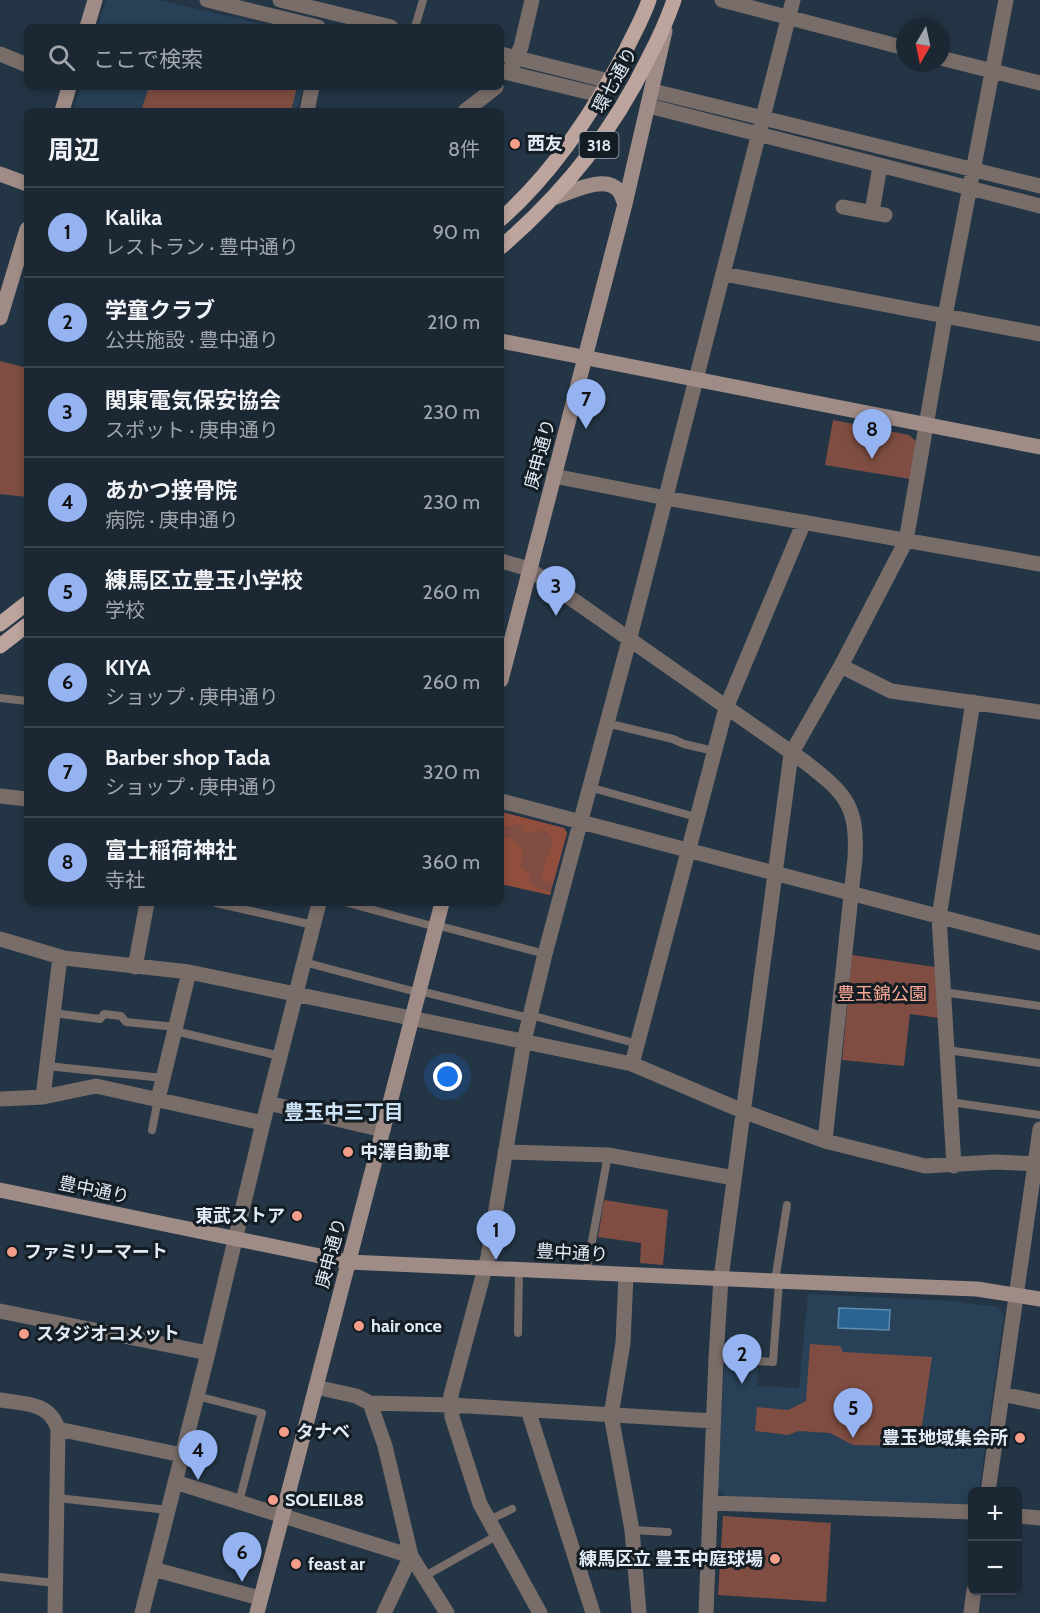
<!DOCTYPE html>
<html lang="ja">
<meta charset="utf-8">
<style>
:root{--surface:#1b2834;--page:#283440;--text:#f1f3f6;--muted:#a0a6ac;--line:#39444f;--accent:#95b2f1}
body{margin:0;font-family:Cabin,"Noto Sans JP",sans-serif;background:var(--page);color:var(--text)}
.controls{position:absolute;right:18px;bottom:18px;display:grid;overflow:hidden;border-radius:9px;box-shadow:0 3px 9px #0003}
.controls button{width:54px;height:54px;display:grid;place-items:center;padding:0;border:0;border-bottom:2px solid var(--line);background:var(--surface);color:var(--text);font:30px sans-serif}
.compass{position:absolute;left:896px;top:18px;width:54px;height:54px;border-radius:50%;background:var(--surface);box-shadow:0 3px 9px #0003;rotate:189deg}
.you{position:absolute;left:448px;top:1077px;width:21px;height:21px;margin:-15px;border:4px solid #fff;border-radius:50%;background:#1a73e8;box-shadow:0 0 0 9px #1a73e833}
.badge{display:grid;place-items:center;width:39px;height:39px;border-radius:50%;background:var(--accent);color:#111;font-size:20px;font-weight:700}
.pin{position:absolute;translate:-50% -50px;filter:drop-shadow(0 2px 3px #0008)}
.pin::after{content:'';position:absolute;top:32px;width:21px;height:18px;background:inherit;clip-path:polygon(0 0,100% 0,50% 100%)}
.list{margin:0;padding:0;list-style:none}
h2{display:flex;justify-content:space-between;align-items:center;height:78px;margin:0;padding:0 24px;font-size:26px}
h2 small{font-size:20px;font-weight:400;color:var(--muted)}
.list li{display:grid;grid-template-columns:39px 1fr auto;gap:18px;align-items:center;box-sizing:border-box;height:90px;padding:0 24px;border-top:2px solid var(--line)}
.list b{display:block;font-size:22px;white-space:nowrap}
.list p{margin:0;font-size:20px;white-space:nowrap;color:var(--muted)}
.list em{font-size:20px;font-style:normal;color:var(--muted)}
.icon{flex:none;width:33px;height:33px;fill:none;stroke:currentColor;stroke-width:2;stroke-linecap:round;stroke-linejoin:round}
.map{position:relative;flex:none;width:1040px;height:1613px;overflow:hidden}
.search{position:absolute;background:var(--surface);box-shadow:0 3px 9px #0003;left:24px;top:24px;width:480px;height:66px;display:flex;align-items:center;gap:15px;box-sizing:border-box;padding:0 21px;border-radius:9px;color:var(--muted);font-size:22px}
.panel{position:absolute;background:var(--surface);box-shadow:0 3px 9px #0003;left:24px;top:108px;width:480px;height:798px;border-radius:9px}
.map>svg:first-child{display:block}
.built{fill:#294156}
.green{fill:#7f4d41}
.forest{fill:#924e3d}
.water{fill:#286391;stroke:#5f8caf;stroke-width:1.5}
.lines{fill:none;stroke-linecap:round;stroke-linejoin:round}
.lane{stroke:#796d69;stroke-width:8}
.street{stroke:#796d69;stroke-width:15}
.secondary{stroke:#a08c87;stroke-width:15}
.primary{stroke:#bda49d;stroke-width:15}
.poi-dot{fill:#f49e89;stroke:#151d24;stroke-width:2}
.labels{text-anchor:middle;stroke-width:6;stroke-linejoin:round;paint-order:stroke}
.shield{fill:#151d24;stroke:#a3adb7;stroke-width:1.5}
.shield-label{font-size:16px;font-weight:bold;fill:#e0ebf6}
.street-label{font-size:18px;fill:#e0ebf6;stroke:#151d24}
.poi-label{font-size:18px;font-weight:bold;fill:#e0ebf6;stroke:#151d24;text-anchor:start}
.park-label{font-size:18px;fill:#fcab96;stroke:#151d24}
.neighbourhood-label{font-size:20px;font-weight:bold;fill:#cde3f8;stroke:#151d24}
</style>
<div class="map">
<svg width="1040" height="1613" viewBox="0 0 1040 1613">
<rect width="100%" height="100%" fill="#243646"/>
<!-- built -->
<path class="built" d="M106 0H158L274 27H98Z
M81 87H303L297 111H73Z
M808 1294 952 1301 998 1307 1004 1316 979 1491 972 1492 971 1504 725 1496 718 1488 724 1364 758 1366 757 1386 799 1388Z"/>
<!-- green -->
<path class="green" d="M149 87H297L291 111H141Z
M0 361 27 368V497L0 494Z
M833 420 909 435 917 442 910 479 825 465Z
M501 812 564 828 567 833 550 895 501 884 503 850 501 849Z
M852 955 935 967 939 1018 910 1014 904 1066 842 1060Z
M604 1200 668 1210 663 1265 640 1263 641 1243 598 1237Z
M810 1344 840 1346 843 1352 932 1357 919 1446 853 1445 830 1433 799 1431 788 1435 755 1431 757 1407 788 1410 806 1401Z
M723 1516 831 1523 826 1602 718 1595Z"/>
<!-- forest -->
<path class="forest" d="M501 812 564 828 567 833 553 883 545 881 541 875 553 841 548 832 535 830 529 834 524 831 521 824 503 827Z
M511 837 523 851 520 867 530 875 529 881 534 886 551 893 550 895 501 884V839Z"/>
<!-- water -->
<path class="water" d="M839 1308 890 1310 889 1330 838 1328Z"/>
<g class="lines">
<!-- lane -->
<path class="lane" d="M415 27 423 0
M0 698 27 701
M606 723 673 739 684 744 714 751
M589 787 696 817
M216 903 313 925
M348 903 436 927
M436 925 545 954
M304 962 420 993
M420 991 529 1018
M943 992 1040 1006
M53 1013 100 1019 104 1014 121 1016 126 1022 176 1027
M530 1015 638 1044
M175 1031 280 1056
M947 1050 1040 1063
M47 1066 163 1078
M950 1102 1040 1115
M152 1130 158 1099
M586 1273 608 1155
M775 1281 787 1205
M518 1333 519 1269
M716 1358 773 1362 779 1282
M197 1396 262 1413 239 1502
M57 1498 168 1510
M489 1520 512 1509
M632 1530 668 1532
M425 1576 496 1536
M0 1577 55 1583"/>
<!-- street -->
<path class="street" d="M207 0 318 27
M280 0 391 27
M722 0 905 48
M0 54 27 65
M501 54 609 81
M941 58 1040 83
M512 66 521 47 532 0
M501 71 600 95
M653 91 1040 186
M649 106 1040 206
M307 111 312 87
M465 111 496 87
M843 207 885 215
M872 212 880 166
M724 274 1040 334
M554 476 666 498 1040 564
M501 561 529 569 805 762C845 793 858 805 855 858L825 1141
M841 666 891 691 1040 712
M0 796 27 799
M501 801 1040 943
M0 939 64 958 189 972 632 1064 745 1112 825 1141 925 1166 995 1162 1040 1164
M135 967 147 903
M632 1064 726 708 804 522
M43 1097 60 957
M0 1099 43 1097 96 1086 263 1123
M158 1099 189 972
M268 1103 383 1130
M505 1152 608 1155 734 1178
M954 1166 939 917 973 702
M626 1275 623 1343 611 1415 632 1530 639 1613
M0 1311 208 1353
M316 1387 356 1396 370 1403 451 1405 713 1421
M1002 1394 1040 1402
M0 1400C24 1404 50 1402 58 1429L55 1613
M370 1403 385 1446 411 1556 447 1613
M528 1410 593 1613
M58 1429 182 1455
M175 1482 411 1556 384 1613
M988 1492 1040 1129
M710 1503 972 1512
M1018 1516 1040 1518
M153 1569 260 1598
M142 1613 208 1353 263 1123 319 903
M540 1613 480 1504 452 1417 451 1395 488 1257 524 1041 545 954 629 641 793 0
M706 1613 716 1358 721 1278 791 754 841 666 906 541 945 316 1006 0
M971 1613 974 1590"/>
<!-- secondary -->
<path class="secondary" d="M87 27 95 0
M62 111 69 87
M0 174 27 184
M556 197C572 192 605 174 619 191 622 195 623 200 625 204
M0 318 27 229
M501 341 1040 447
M501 680 625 204 665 31
M0 1190 349 1262 775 1281 977 1289 1040 1299
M257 1613 442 903"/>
<!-- primary -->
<path class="primary" d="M501 219C553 173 594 111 626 50 634 33 643 18 649 0
M501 247C563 194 612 133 648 59 658 40 667 21 674 0
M0 624 27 603
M0 646 27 625"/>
</g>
<!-- markers -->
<g class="poi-dot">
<circle cx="515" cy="144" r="6"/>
<circle cx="348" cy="1152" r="6"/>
<circle cx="297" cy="1216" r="6"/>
<circle cx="12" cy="1252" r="6"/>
<circle cx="359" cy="1326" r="6"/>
<circle cx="24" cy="1334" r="6"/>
<circle cx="284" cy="1432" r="6"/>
<circle cx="1020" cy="1438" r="6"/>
<circle cx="273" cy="1500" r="6"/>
<circle cx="775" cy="1559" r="6"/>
<circle cx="296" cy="1564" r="6"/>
</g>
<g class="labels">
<!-- shield labels -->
<rect class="shield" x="579.5" y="132" width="39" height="26" rx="4.5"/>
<g class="shield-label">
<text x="599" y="151">318</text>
</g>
<!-- street labels -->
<g class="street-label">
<text transform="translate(615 80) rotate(-61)" y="6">環七通り</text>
<text transform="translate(540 454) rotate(-75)" y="6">庚申通り</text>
<text transform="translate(94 1190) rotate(12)" y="6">豊中通り</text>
<text transform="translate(331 1253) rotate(-75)" y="6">庚申通り</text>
<text transform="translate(572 1253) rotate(3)" y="6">豊中通り</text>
</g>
<!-- poi labels -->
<g class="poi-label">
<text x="527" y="150">西友</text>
<text x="360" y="1158">中澤自動車</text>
<text x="285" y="1222" text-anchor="end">東武ストア</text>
<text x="24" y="1258">ファミリーマート</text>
<text x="371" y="1332">hair once</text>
<text x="36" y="1340">スタジオコメット</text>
<text x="296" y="1438">タナベ</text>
<text x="1008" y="1444" text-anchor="end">豊玉地域集会所</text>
<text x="285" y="1506">SOLEIL88</text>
<text x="763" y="1565" text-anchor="end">練馬区立 豊玉中庭球場</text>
<text x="308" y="1570">feast ar</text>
</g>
<!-- park labels -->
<g class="park-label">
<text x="882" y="1000">豊玉錦公園</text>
</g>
<!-- neighbourhood labels -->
<g class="neighbourhood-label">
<text x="344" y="1119">豊玉中三丁目</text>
</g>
</g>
</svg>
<div class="controls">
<button>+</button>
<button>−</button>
</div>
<svg class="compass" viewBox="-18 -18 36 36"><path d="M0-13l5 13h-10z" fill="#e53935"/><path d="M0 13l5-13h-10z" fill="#a0a6ac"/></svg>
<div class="you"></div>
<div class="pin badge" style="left:496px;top:1260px">1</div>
<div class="pin badge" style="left:742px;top:1384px">2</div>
<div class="pin badge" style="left:556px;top:616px">3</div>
<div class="pin badge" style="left:198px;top:1480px">4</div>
<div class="pin badge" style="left:853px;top:1438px">5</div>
<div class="pin badge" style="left:242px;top:1582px">6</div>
<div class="pin badge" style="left:586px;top:429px">7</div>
<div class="pin badge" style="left:872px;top:459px">8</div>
<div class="search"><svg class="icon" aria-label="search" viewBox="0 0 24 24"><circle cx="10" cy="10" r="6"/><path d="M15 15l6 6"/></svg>ここで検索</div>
<section class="panel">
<h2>周辺<small>8件</small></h2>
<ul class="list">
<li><span class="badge">1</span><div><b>Kalika</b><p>レストラン · 豊中通り</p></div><em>90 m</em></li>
<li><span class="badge">2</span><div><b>学童クラブ</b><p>公共施設 · 豊中通り</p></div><em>210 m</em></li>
<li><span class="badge">3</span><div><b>関東電気保安協会</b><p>スポット · 庚申通り</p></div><em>230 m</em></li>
<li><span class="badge">4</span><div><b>あかつ接骨院</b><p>病院 · 庚申通り</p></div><em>230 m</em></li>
<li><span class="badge">5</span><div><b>練馬区立豊玉小学校</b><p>学校</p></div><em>260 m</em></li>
<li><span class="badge">6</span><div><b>KIYA</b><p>ショップ · 庚申通り</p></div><em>260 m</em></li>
<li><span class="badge">7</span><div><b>Barber shop Tada</b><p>ショップ · 庚申通り</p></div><em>320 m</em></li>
<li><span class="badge">8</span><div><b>富士稲荷神社</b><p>寺社</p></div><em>360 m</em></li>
</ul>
</section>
</div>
